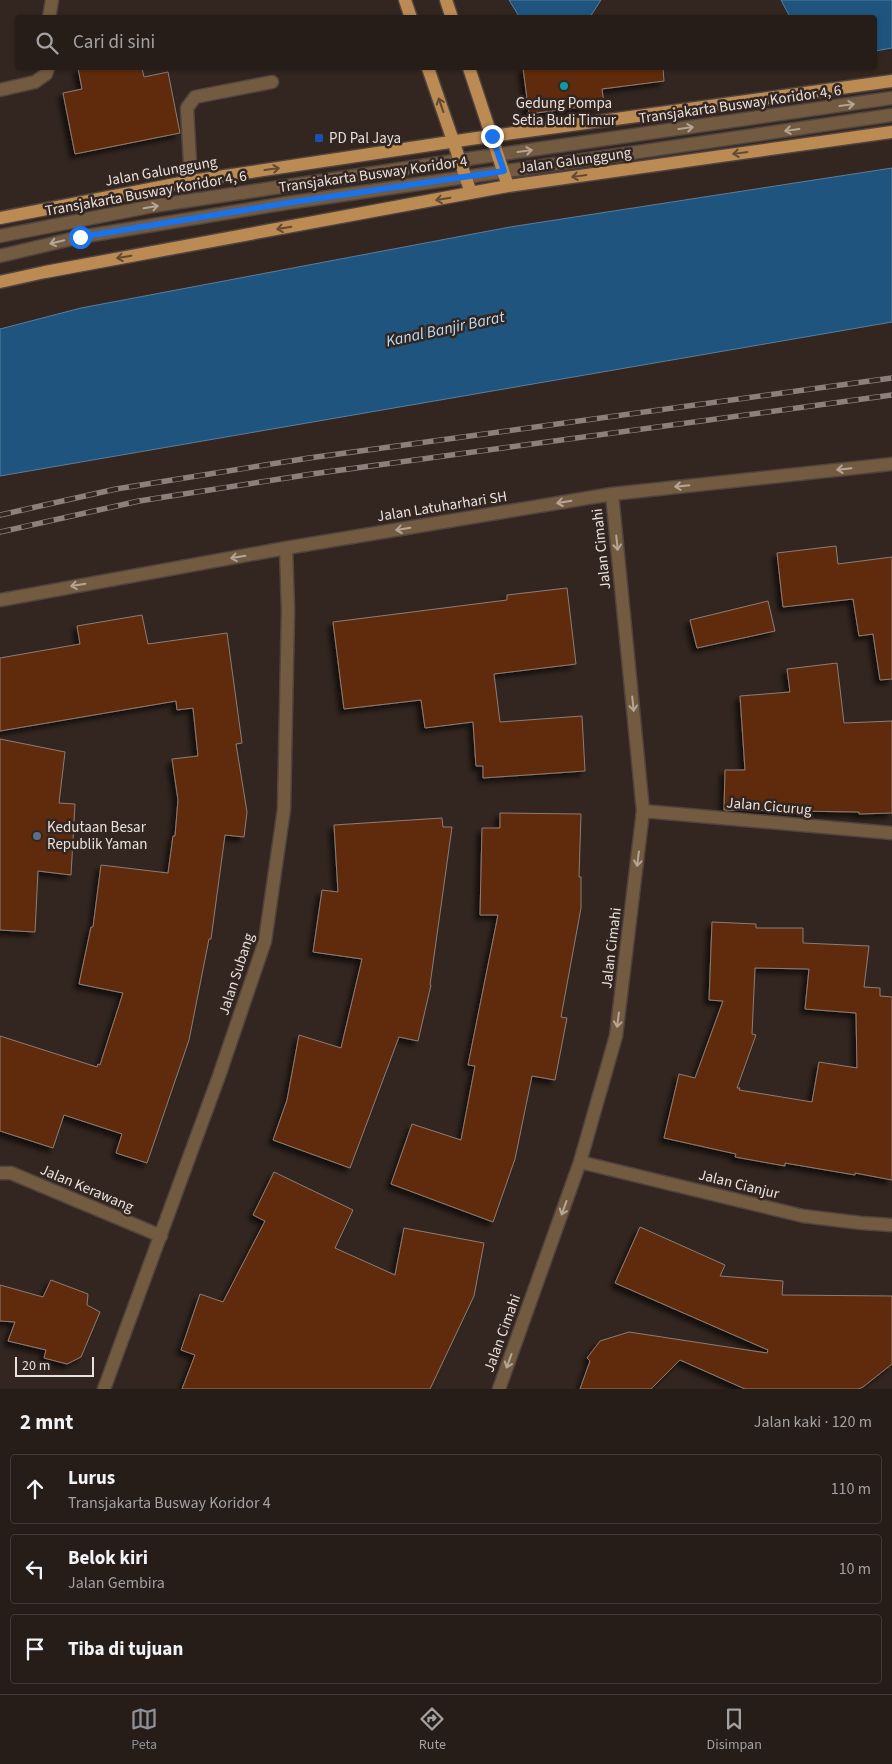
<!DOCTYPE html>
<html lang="id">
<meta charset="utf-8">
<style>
:root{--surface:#261c18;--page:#322925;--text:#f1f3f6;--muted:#a4a1a2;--line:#423a37;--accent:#8c9099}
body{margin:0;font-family:"Source Sans 3",sans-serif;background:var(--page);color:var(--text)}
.scale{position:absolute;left:15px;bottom:12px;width:79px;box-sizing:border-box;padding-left:5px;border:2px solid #e9e1dd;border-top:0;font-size:14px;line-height:18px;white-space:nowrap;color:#e9e1dd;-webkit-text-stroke:4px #332620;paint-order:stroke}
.stop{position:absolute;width:15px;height:15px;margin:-11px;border:4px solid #1a73e8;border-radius:50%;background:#fff}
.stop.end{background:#1a73e8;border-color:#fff;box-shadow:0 1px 5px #0008}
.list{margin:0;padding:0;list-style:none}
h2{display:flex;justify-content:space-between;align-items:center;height:65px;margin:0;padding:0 20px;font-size:21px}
h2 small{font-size:16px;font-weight:400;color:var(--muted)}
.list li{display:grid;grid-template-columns:32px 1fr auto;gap:15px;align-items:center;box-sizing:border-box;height:70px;margin:0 10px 10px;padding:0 10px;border:1px solid var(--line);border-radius:5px}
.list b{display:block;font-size:19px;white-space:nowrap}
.list p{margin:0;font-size:16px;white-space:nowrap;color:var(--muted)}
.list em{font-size:16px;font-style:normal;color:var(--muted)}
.icon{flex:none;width:28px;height:28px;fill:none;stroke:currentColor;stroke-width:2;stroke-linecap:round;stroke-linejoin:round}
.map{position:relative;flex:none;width:892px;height:1389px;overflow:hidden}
.search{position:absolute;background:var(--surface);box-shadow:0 1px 4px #0004;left:15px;right:15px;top:15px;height:55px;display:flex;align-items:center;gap:12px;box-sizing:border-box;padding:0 18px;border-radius:5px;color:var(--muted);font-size:19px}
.sheet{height:305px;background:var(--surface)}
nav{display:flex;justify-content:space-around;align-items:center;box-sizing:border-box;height:70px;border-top:1px solid var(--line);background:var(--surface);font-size:14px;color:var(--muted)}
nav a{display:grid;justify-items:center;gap:2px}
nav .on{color:var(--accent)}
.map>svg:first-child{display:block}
.water{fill:#1e547d;stroke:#5b7e9a}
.building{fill:#602a0b;stroke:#8c7d75;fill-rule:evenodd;filter:url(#shadow)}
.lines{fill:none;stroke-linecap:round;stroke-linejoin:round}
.minor-casing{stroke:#50443e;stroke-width:15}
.major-casing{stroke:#50443e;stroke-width:15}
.minor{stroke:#735b41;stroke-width:12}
.major{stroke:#bb8b53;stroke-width:12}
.rail-casing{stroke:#8b807b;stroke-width:5.5}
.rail{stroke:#332620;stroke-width:4;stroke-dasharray:11;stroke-linecap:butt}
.oneway{stroke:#634932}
.oneway2{stroke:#b4a597}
.route{stroke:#1a73e8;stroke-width:6}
.culture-dot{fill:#0f9aa8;stroke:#332620;stroke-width:2}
.transit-dot{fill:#1a4fb4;stroke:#332620;stroke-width:2}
.service-dot{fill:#5c6f8a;stroke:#332620;stroke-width:2}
.labels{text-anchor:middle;stroke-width:5;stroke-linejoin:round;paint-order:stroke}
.poi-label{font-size:15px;fill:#e9e1dd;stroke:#332620;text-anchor:start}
.street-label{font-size:15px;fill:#e9e1dd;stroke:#332620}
.water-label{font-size:16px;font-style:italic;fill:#bbdefc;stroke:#332620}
</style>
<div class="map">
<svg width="892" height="1389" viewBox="0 0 892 1389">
<defs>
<filter id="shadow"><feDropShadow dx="-4.5" dy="4.5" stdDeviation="2.5" flood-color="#0009"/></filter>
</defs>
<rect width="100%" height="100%" fill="#332620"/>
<!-- water -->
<path class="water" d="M509 0H601L590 17 520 18Z
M781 0H892V48L875 51 874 18 790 17Z
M892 168V322L0 476V329L81 308 510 227Z"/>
<!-- building -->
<path class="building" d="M78 68H142L144 77 168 72 180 133 75 154 63 93 82 89Z
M523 68H663L664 81 602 89 604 104 529 114Z
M836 546 838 564 892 557V679L880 680 873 634 859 636 853 599 783 607 777 553Z
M567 588 576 664 494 674 500 722 582 716 585 771 483 778V766H476L473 722 425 728 421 700 344 709 333 622 507 600V595Z
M768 601 775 631 697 648 690 620Z
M142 615 148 644 227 633 242 743 236 744 247 812 244 837 225 835 211 939H209L189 1040 147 1163 116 1153 122 1134 64 1115 53 1148 0 1131V1036L97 1067 98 1064 100 1065 123 993 79 984 91 927H93L101 865 168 873 173 836H175L178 800 172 759 198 756 193 708 177 710 176 701 0 731V658L80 644 77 626Z
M837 663 844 723 892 721V813L859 814V812L724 810 725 770H745L740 696 790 692 787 669Z
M0 739 65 752 59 803 75 804 71 875 38 871 35 932 0 930Z
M500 813 581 814 579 877H581V908L561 1017 567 1018 555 1080 532 1076 515 1159 493 1222 391 1184 412 1124 461 1140 475 1066 468 1065 498 915H480L482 828H500Z
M442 818 443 827H452L430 985H431L418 1041 399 1037 350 1168 273 1140 287 1100 299 1035 341 1048 362 959 313 952 322 890 338 892 334 825Z
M712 922 756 924V928H803V943L869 946 864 987 880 988V996L892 997V1180L855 1173V1175L785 1163V1166L735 1157 736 1154 664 1138 679 1074 695 1078 723 1001 709 1000ZM755 968 809 969 805 1009 856 1013 857 1068 819 1062 812 1102 739 1090 740 1088H737L756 1035 752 1034Z
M274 1172 353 1210 335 1248 395 1275 404 1228 484 1243 474 1296 430 1389H182L195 1355 181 1350 200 1294 223 1302 265 1221 253 1215Z
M640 1227 725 1265 720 1276 783 1281 782 1295 892 1296V1364L863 1387 858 1389H745L680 1360 651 1389H580L590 1361 587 1358 600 1341 629 1332 767 1353 768 1350 615 1283Z
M51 1280 88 1294 87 1305 100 1312 81 1357 67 1364 44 1358 46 1350 8 1341 15 1322 0 1321V1285L43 1297Z"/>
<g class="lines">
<!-- minor casing -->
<g class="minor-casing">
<path id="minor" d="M49 18 52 0
M0 90 35 82 46 74 48 68
M191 181 187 108 195 97 272 82
M0 236 153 206 460 160 892 98
M0 256 80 237 287 203 892 115
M0 600 286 548 612 494 892 464
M643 811 892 833
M580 1162 803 1216 861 1223 892 1225
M0 1173H11L161 1236
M104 1389 219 1076 265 941 284 809 288 610 286 548
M499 1389 580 1162 616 1036 643 811 612 494"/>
</g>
<!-- major casing -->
<g class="major-casing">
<path id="major" d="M405 0 411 18
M446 0 452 18
M428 68 471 193
M469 68 508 186
M0 218 191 181 470 139 892 81
M0 282 45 272 508 186 892 132"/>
</g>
<!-- minor -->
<use href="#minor" class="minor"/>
<!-- major -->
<use href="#major" class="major"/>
<!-- rail casing -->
<g class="rail-casing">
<path id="rail" d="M0 515 116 489 309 458 892 378
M0 532 139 501 312 474 892 395"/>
</g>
<!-- rail -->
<use href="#rail" class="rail"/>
</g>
<!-- one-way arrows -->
<defs><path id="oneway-shaft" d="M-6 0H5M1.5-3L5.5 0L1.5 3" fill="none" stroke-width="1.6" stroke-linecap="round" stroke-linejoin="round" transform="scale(1.25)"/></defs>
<g class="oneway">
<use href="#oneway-shaft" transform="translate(441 105) rotate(-109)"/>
<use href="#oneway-shaft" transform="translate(740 153) rotate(172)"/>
<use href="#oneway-shaft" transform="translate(272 169) rotate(-8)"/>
<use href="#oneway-shaft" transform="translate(579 176) rotate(172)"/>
<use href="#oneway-shaft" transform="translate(443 199) rotate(170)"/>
<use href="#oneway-shaft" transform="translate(284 228) rotate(170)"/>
<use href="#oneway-shaft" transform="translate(124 257) rotate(170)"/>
</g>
<g class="oneway2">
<use href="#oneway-shaft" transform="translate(847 105) rotate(-8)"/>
<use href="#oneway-shaft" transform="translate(686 128) rotate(-8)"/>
<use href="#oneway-shaft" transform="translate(792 130) rotate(172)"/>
<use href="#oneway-shaft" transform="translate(525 151) rotate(-8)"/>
<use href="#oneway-shaft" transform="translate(151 207) rotate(-10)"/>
<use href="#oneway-shaft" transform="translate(57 242) rotate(167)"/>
<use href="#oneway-shaft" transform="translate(844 469) rotate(174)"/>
<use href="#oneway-shaft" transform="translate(682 486) rotate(174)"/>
<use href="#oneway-shaft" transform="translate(564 502) rotate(171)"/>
<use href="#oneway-shaft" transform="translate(403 529) rotate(171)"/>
<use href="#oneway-shaft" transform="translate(617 543) rotate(84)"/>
<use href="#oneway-shaft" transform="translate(238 557) rotate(170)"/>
<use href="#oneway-shaft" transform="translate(78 585) rotate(170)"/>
<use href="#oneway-shaft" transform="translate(633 704) rotate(84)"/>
<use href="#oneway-shaft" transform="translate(638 859) rotate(97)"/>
<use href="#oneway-shaft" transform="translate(618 1020) rotate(97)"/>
<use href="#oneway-shaft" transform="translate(564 1208) rotate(110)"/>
<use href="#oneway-shaft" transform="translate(509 1361) rotate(110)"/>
</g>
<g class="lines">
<!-- route -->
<path class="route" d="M80 237 287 203 504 171 492 136"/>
</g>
<!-- markers -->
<circle class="culture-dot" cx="564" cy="86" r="5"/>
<rect class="transit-dot" x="314" y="133" width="10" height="10" rx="2.5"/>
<circle class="service-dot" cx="37" cy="836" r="5"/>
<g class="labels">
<!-- poi labels -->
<g class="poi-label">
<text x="564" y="108" text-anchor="middle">Gedung Pompa<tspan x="564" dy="17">Setia Budi Timur</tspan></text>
<text x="329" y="143">PD Pal Jaya</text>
<text x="47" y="832">Kedutaan Besar<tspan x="47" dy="17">Republik Yaman</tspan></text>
</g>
<!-- street labels -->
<g class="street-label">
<text transform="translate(740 104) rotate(-8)" y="5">Transjakarta Busway Koridor 4, 6</text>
<text transform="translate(575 160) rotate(-8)" y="5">Jalan Galunggung</text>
<text transform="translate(161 171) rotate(-10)" y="5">Jalan Galunggung</text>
<text transform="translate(373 174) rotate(-8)" y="5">Transjakarta Busway Koridor 4</text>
<text transform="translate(146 193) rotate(-10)" y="5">Transjakarta Busway Koridor 4, 6</text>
<text transform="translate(442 506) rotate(-9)" y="5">Jalan Latuharhari SH</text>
<text transform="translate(601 549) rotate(-96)" y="5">Jalan Cimahi</text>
<text transform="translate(769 806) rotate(5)" y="5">Jalan Cicurug</text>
<text transform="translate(611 948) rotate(-83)" y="5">Jalan Cimahi</text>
<text transform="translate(236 974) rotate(-72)" y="5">Jalan Subang</text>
<text transform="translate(739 1184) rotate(14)" y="5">Jalan Cianjur</text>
<text transform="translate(87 1188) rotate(23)" y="5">Jalan Kerawang</text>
<text transform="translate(502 1333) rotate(-70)" y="5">Jalan Cimahi</text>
</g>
<!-- water labels -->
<g class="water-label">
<text transform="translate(445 328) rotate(-12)" y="6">Kanal Banjir Barat</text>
</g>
</g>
</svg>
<div class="scale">20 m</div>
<div class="stop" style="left:80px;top:237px"></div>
<div class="stop end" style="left:492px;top:136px"></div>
<div class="search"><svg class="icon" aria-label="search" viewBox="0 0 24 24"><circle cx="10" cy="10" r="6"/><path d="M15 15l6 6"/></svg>Cari di sini</div>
</div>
<section class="sheet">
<h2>2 mnt<small>Jalan kaki · 120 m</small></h2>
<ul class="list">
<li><svg class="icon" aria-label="ahead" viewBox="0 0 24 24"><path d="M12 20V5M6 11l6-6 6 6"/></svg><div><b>Lurus</b><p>Transjakarta Busway Koridor 4</p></div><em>110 m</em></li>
<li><svg class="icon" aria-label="left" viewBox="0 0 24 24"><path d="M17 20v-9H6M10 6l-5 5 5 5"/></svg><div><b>Belok kiri</b><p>Jalan Gembira</p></div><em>10 m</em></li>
<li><svg class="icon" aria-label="arrive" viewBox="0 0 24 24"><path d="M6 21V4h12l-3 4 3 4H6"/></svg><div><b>Tiba di tujuan</b></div></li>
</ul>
</section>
<nav>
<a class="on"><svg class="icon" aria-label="map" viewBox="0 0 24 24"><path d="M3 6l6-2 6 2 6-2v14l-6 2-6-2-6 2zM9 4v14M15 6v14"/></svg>Peta</a>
<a><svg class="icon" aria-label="directions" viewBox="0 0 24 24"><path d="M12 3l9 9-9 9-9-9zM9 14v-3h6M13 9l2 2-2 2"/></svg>Rute</a>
<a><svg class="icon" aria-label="saved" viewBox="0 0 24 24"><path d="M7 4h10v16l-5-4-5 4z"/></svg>Disimpan</a>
</nav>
